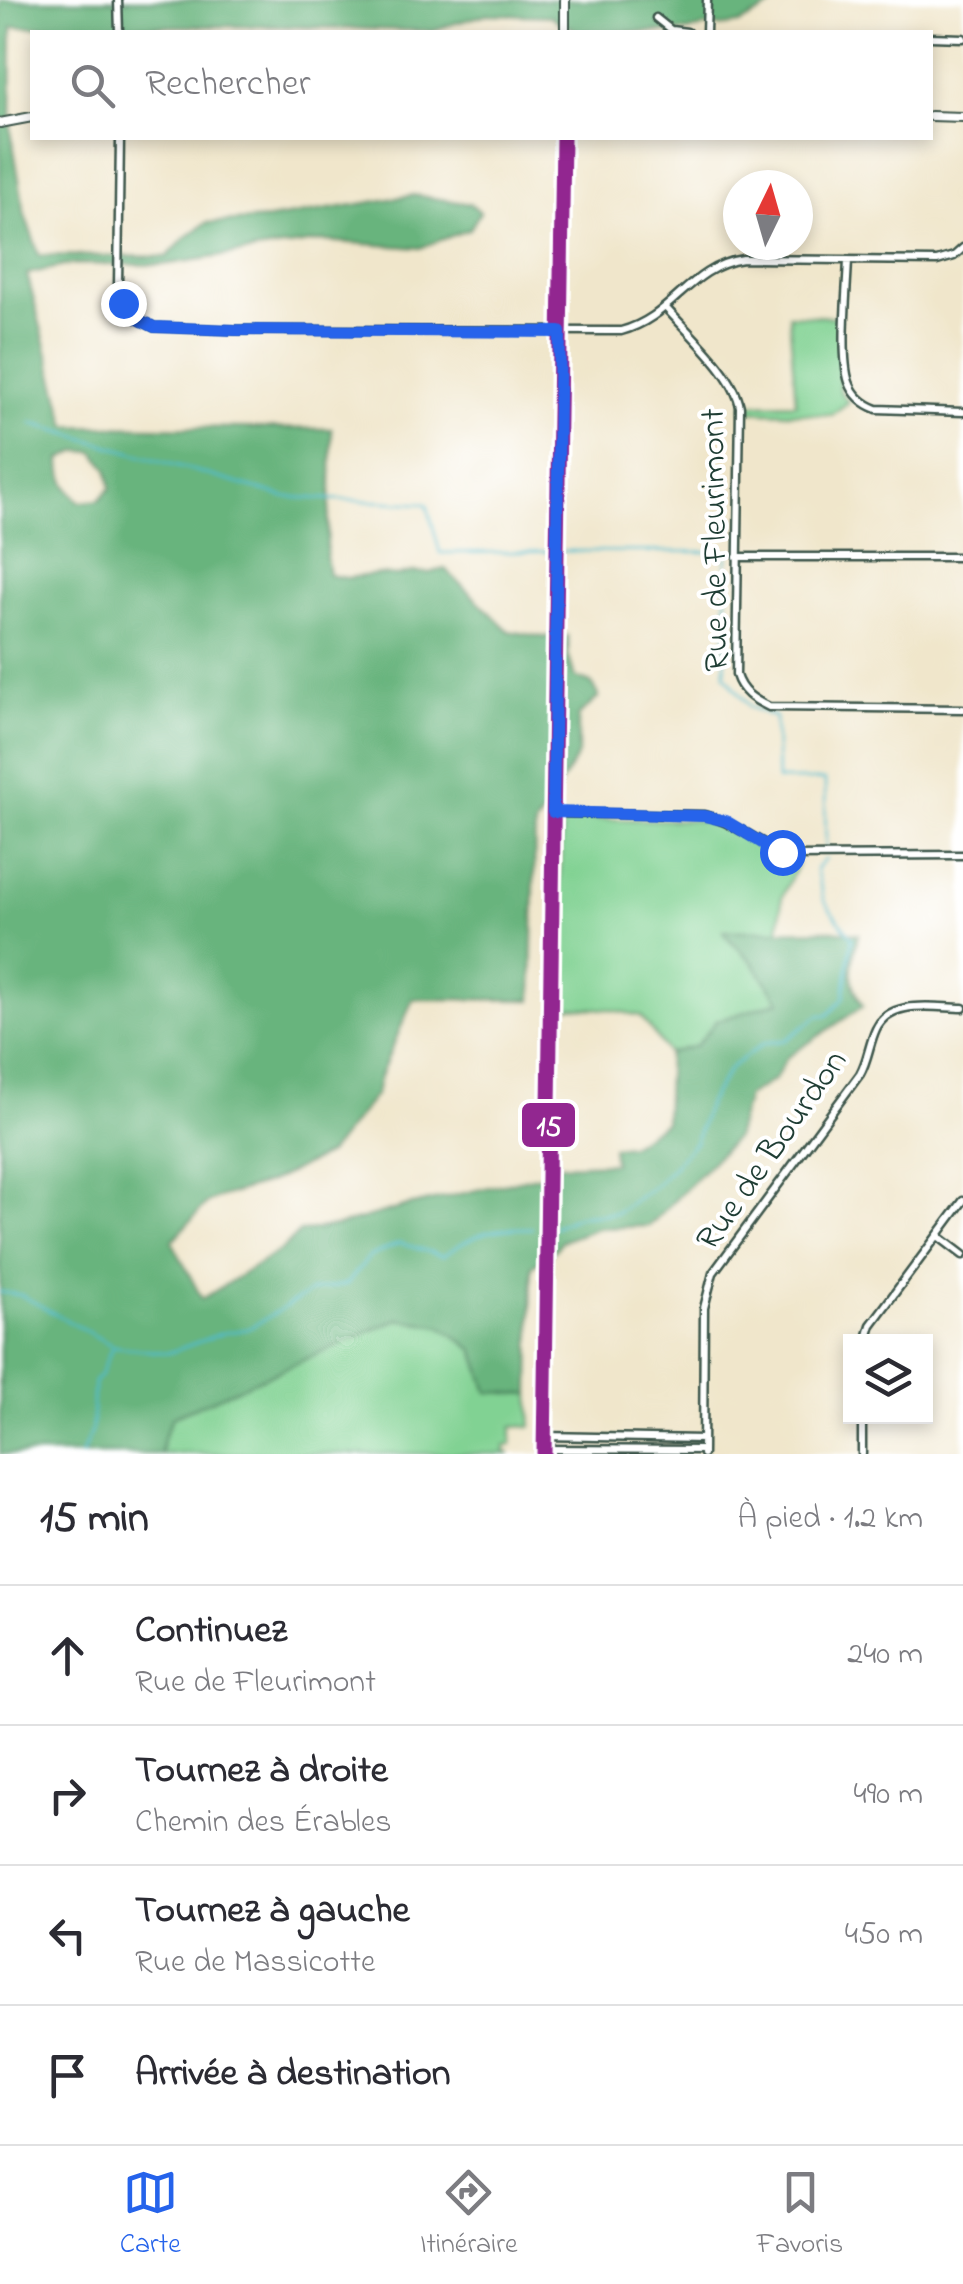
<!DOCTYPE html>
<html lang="fr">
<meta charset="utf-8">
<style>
:root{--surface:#fff;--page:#f2f2f3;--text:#2b2b33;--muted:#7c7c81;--line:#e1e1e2;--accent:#2563eb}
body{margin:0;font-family:"Indie Flower",sans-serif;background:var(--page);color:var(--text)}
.controls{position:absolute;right:30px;bottom:30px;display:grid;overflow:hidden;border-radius:0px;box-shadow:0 5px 15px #0003}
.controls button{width:90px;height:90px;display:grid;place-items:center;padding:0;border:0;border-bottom:2px solid var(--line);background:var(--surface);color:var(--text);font:50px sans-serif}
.compass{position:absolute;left:723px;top:170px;width:90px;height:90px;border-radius:50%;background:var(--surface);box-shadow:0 5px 15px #0003;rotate:5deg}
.stop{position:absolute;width:30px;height:30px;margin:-22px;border:8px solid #2563eb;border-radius:50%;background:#fff}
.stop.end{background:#2563eb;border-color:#fff;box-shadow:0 2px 10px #0008}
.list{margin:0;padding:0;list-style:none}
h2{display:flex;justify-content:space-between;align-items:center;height:130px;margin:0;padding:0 40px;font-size:42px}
h2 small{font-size:32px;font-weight:400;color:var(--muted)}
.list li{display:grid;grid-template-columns:65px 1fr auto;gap:30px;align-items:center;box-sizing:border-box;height:140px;padding:0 40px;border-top:2px solid var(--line)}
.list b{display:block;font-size:38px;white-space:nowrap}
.list p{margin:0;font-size:32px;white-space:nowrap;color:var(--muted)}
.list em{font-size:32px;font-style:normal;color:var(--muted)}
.icon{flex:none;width:55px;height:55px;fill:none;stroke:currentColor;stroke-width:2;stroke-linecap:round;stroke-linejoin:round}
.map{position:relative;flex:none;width:963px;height:1454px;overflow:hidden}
.search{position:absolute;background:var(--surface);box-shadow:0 5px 15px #0003;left:30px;right:30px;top:30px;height:110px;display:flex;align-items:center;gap:25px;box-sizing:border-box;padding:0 35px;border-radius:0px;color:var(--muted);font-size:38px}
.sheet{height:690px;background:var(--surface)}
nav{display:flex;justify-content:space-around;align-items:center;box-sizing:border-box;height:140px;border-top:2px solid var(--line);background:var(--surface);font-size:28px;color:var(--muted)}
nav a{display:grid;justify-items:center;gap:5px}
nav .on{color:var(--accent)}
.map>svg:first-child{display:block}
.green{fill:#81d293;stroke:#508864;stroke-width:2.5}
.forest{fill:#68b47d;stroke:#447858;stroke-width:2.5;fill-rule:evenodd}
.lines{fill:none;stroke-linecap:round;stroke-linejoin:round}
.stream{stroke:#4fbbcb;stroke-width:2.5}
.street-casing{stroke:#3e564b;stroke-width:11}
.secondary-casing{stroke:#3e564b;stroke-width:12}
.street{stroke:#fff;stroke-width:6}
.secondary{stroke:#fff;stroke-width:8}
.bus-1-casing{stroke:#fff;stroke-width:22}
.bus-1{stroke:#922790;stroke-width:15}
.route{stroke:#2563eb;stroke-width:12}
.labels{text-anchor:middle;stroke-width:8;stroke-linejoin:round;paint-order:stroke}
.street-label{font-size:35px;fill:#1f3d34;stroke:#fff}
.line-badge{stroke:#fff;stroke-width:4}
.badge-label{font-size:28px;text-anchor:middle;font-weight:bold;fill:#fff}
</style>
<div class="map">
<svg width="963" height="1454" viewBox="0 0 963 1454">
<rect width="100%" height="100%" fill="#fff"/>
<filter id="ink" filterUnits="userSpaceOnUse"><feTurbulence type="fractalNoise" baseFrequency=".01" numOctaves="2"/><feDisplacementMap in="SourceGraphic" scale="20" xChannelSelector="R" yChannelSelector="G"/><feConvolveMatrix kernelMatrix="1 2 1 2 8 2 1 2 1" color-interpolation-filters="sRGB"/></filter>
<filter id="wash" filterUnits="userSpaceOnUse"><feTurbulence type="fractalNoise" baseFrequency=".0048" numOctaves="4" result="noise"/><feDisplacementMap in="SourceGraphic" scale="40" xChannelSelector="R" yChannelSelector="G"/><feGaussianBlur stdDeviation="2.25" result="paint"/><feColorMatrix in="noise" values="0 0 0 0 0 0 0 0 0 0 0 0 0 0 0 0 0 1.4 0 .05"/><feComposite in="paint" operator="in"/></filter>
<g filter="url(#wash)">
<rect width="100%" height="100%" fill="#f0e6cb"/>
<!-- green -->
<path class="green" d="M789 315 838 317 840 391 848 402 832 415 743 411V404L796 403Z
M573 819 693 820 719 823 778 856 798 863 782 897 779 931 726 936 751 960 780 1001 716 1021 696 1047 668 1053 641 1016 607 1009 556 1007 562 824Z
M398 1319 441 1326 474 1350 488 1392 530 1394 532 1426 512 1427V1445L505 1446V1452L511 1454H161L163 1439 172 1417Z"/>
<!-- forest -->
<path class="forest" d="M0 0H778L769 8 739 24 721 27 707 26 688 32H578C570 25 559 25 552 16L487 14 430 31 271 26 12 27 11 131 25 215 39 255 167 257 185 238 206 223 269 219 414 195 471 204 480 212 470 229 420 248 323 241 162 265 73 264 27 274 67 426 332 429 331 488 326 557 329 575 346 578 380 574 397 576 412 572 429 573 445 569 509 631 543 637 568 636V655L575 677 591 683 599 697 578 716V755L535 826 532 1000 413 999 380 1076 376 1094 328 1154 270 1182 209 1201 172 1241 202 1299 281 1250 300 1232 337 1226 408 1206 554 1172 558 1165 614 1163 612 1147 630 1145 665 1122 668 1053 696 1046 716 1021 780 1001 751 960 726 936 724 931 833 930 858 934C851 965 846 977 863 1006L786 1058 775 1079 747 1096 735 1138 649 1226 597 1228 562 1241 554 1251 532 1266 530 1394 488 1392 474 1350 441 1326 398 1319 172 1417 163 1439 161 1454H0ZM78 451 94 452 107 468 111 488 99 500 80 502C66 489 61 478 61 459Z"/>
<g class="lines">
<!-- stream -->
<path class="stream" d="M31 423 284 497 427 504 440 553 572 551 727 552 725 675 750 707 775 717 777 780H825L826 851
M554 1227 578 1216 616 1213 657 1184 695 1142 708 1103 730 1068 764 1043 786 1040 819 1015 827 1016 844 998 852 938 824 901 816 869 825 859
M0 1292 21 1295 113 1346 168 1353 223 1333 248 1329 312 1291 347 1284 369 1257 399 1243 443 1256C476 1232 491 1228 532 1228
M82 1454 92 1428 94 1382 100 1376 112 1347"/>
</g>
</g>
<g filter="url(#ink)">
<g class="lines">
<!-- street casing -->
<g class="street-casing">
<path id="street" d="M118 0 119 32
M656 18 671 30 687 32
M706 32 707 0
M930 37 963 38
M120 138 118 286 123 303 132 316 154 327 235 330 621 331C674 317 688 267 743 259L937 261 954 256 963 248
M848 260C847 290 840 356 849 382 854 396 864 404 877 409L963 412
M666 308C689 334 734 373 740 407L736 675C741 692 754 700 769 707L963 709
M737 557H963
M553 813 704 815C736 823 760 844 790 856L963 855
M938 1236 963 1255
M866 1342 871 1325 963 1201
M544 1436 703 1439
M544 1449 703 1450
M703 1454 704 1308 713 1273 860 1074C868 1060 869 1044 876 1029 890 998 935 1008 963 1008
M862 1454V1416"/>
</g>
<!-- secondary casing -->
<g class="secondary-casing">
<path id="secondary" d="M565 32V0
M930 116 963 117
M0 123 32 117
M544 1454 563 138"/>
</g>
<!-- street -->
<use href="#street" class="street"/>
<!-- secondary -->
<use href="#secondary" class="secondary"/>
<!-- bus-1 casing -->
<g class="bus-1-casing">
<path id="bus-1" d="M544 1454 563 138"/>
</g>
<!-- bus-1 -->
<use href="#bus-1" class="bus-1"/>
</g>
</g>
<g class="lines" filter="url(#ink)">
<!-- route -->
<path class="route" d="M123 303 132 316 154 327 235 330 560 332 553 812 704 816 726 821 770 848 782 852"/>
</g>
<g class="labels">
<!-- street labels -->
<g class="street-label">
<text transform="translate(713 540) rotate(-91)" y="12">Rue de Fleurimont</text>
<text transform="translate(770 1149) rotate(-55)" y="12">Rue de Bourdon</text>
</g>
</g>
<rect class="line-badge" x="520" y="1101" width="57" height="48" rx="10" fill="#922790"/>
<g class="badge-label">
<text x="549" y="1135">15</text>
</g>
</svg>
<div class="controls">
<button><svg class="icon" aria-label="layers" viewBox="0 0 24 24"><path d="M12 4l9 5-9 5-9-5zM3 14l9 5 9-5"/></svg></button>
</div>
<svg class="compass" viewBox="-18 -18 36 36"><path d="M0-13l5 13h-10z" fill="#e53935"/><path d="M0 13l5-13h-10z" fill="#7c7c81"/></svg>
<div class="stop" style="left:782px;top:852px"></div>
<div class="stop end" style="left:123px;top:303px"></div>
<div class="search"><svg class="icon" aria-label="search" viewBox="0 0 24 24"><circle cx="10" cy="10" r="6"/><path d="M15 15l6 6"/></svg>Rechercher</div>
</div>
<section class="sheet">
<h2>15 min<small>À pied · 1.2 km</small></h2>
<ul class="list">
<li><svg class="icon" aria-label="ahead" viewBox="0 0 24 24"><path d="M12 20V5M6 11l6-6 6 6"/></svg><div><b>Continuez</b><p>Rue de Fleurimont</p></div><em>240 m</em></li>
<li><svg class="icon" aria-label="right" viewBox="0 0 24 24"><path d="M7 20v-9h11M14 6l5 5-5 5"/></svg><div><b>Tournez à droite</b><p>Chemin des Érables</p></div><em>490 m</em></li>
<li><svg class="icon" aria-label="left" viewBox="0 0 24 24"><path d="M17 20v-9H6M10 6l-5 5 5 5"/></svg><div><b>Tournez à gauche</b><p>Rue de Massicotte</p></div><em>450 m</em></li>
<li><svg class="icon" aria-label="arrive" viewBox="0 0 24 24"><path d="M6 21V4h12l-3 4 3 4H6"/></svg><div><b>Arrivée à destination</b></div></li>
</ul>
</section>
<nav>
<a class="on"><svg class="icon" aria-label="map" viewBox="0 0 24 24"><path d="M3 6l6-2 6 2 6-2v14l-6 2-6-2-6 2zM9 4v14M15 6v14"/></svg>Carte</a>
<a><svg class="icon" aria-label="directions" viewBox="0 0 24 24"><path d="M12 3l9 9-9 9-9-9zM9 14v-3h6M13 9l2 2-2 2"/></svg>Itinéraire</a>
<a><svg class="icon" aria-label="saved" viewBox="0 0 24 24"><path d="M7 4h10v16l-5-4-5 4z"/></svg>Favoris</a>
</nav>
